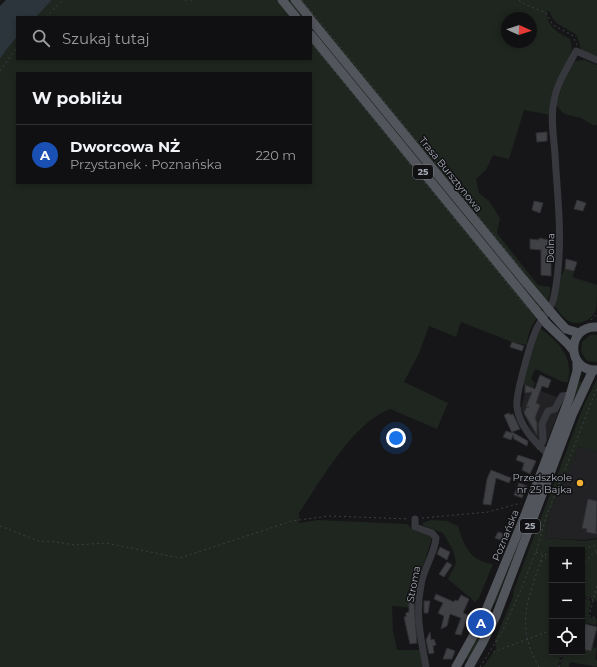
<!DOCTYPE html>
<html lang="pl">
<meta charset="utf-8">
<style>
:root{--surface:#101012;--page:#1e1e20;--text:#f1f3f6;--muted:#9c9d9f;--line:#303032;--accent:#d93025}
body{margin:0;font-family:Montserrat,sans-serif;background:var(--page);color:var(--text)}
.controls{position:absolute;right:12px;bottom:12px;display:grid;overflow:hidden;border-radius:0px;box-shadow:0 2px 6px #0003}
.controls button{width:36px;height:36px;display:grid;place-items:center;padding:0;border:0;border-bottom:1px solid var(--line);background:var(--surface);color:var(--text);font:20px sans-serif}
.compass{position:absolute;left:501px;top:12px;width:36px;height:36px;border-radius:50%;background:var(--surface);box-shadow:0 2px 6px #0003;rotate:93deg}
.you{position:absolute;left:396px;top:438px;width:14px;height:14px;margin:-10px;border:3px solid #fff;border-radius:50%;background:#1a73e8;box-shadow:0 0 0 6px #1a73e833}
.badge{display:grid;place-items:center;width:26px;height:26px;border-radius:50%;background:var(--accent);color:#fff;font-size:13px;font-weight:700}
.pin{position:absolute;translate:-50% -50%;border:2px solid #fff;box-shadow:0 1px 4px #0006}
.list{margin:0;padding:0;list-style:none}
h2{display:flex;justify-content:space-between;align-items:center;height:52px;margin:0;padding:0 16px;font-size:17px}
h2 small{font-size:13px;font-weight:400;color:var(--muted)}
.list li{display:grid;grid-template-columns:26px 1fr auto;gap:12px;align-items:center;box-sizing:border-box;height:60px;padding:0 16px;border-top:1px solid var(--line)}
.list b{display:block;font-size:15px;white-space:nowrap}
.list p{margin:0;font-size:13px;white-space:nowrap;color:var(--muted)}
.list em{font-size:13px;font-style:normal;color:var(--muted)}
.icon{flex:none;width:22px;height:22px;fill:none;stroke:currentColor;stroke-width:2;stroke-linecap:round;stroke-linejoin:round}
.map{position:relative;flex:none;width:597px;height:667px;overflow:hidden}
.search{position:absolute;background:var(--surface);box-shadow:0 2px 6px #0003;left:16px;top:16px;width:296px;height:44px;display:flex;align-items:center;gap:10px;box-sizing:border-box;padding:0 14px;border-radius:0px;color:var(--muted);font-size:15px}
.panel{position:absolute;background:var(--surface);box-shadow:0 2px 6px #0003;left:16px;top:72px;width:296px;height:112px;border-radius:0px}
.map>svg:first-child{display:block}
.built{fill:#222225}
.green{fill:#1e261f;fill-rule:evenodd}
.water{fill:#2c353c}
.building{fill:#404145;stroke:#303034}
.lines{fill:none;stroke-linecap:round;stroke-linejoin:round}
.path{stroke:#3d3f44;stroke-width:1;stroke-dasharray:2 3;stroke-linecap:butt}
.minor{stroke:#37383d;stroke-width:7}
.major{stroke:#53555c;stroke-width:9}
.path-bridge{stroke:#3d3f44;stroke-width:1;stroke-dasharray:2 3;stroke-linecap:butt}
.major-bridge{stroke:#53555c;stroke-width:9}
.poi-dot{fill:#f2b134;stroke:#111113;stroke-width:1.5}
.labels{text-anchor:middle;stroke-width:3;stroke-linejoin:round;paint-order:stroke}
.shield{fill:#111113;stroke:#7b7e86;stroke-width:1}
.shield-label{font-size:9px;font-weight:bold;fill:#a8adb8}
.street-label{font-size:10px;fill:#a8adb8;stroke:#111113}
.poi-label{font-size:10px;fill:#a8adb8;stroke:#111113;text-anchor:end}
</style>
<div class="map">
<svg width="597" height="667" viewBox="0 0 597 667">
<rect width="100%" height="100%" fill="#161618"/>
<!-- built -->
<path class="built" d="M525 385 557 397 554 405 559 407 558 414 545 446 534 435 521 409 525 393Z
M579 446 597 452V538L583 540 545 538 549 514Z"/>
<!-- green -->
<path class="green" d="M52 0H597V57L581 50C576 28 576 36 560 25 554 22 551 15 548 10 544 25 558 33 570 39L572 49 550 115 524 110 509 159 493 155 486 170 476 179 479 193 489 201 500 218 497 233 538 285 550 287C552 308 527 320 527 345L512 342 461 322 456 337 429 326 419 353 404 382 448 403 437 429 390 409C352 424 322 479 299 513V523L318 520 407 524 415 531 431 536V541L421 574 415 608 392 606 393 631 397 650H421L424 667H0V59L6 50 17 37V59H311V17H36ZM507 18H531V42H507ZM17 73H311V183H17Z
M585 60 597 65V125H593L581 118 564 114 556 105C561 90 565 73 575 61Z
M565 269 574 271 573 277 575 278 597 285C597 292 597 304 596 310 594 315 590 319 585 321 570 328 563 317 554 306L561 276Z
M540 328C558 342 574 356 568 382H563L535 369 531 379 535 383 533 388 522 384Z
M590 335H597V362L587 361 581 352 582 342Z
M597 379V452L579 446 549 514 545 538 584 541 597 539V600L582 596V575L585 562 582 561V550H552V652H561L558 667H483L496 649 495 640 513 597 514 589 583 407Z
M579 381 582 383 495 604 494 601Z
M431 520 447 521 458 526C464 546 470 561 493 564L479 598 475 602 448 579 456 563 453 550 443 533 424 526 422 523Z
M582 598 591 601 588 617 597 619 596 625 585 623 582 637Z
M489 614 492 617 470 660 466 658Z
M593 647 597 648 595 659 597 660V667L570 662 569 667H560L564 652H582V649L591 651Z"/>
<!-- water -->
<path class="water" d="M6 0H52L36 17H17V37L6 50 0 59V6Z"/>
<!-- building -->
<path class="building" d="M547 132V141L537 142 536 133Z
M577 200 586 203 583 211 574 209Z
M534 201 543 203 540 213 532 210Z
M539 238 554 241V262H551V276L541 275V250L530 249V239L539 240Z
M566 259 577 262 574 271 565 269Z
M512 342 524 346 522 351 510 347Z
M540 375 551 380 548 388 542 386 536 403 540 405 535 418 537 423V435L524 413 526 408 529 407H526L532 392 525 393V385L535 389Z
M509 413 510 415 513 414 520 429 512 432 528 441 527 446 514 439 513 435 511 440 503 437 506 431 512 433 504 415Z
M518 455 536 461 530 474 522 470 524 463 516 460Z
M491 470 511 478 509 483 496 478 491 505 483 504 487 479Z
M519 483 527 486 522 498 514 495Z
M588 499 597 501 596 534 586 532 587 529 582 528Z
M498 532 505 534 503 541 495 538Z
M440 547 450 552 447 560 437 554Z
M447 562 452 565 444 577 439 574Z
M436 594 454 602 455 600 458 601 461 595 469 599 463 613 468 615 461 635 455 634 461 618 450 614 447 626 441 629 444 616 438 613 443 603 434 599Z
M409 598H413L414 604 417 643 410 644 404 617H406V613L409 612Z
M424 601H430L428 613H424Z
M585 624 597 627 591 651 582 649Z
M430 632 431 640 434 639 436 645 433 646 434 653 429 654 426 640Z
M447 648 455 651 452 659H443Z"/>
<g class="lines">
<!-- path -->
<path class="path" d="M185 0H193
M519 0 524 4 546 13 553 25 572 35 577 45
M46 17 63 0
M0 71 17 47
M591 320 597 314
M422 518 488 512 521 503
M0 526 38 541 56 542 75 545 106 543 180 558 292 521 329 516 409 519
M597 532V535
M579 550 597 545
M536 552 542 554
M597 552V555
M541 562 548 556
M582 572 584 563 597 549
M597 586 589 616 597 618
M582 597 597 601
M493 652 552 630
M480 667 502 632 520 592 537 549 546 517 597 388
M539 667C514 624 529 598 543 554L552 556
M559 667 562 652"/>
<!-- minor -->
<path class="minor" d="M540 447 543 440 542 424 548 411 555 409 562 396 570 395
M548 454C535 443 519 425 517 407 515 395 532 337 538 326 543 316 552 308 554 297 564 247 558 205 555 155 554 138 550 118 554 101 557 83 568 67 576 51L597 60
M415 519V527L432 533 436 538C435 553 423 570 421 585 415 614 421 639 426 667"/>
<!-- major -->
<path class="major" d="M282 0 296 17
M295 0 309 17
M311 20 523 279
M311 35 535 309
M555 317 566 329 579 333
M547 324 568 344 573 350
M597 327C566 325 566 372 597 370
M456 667 482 620 525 515 569 399 577 371V361
M469 667 482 644 496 616 573 413 593 370"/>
<!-- path-bridge -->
<path class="path-bridge" d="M302 0 524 272
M311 43 527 308"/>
<!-- major-bridge -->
<path class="major-bridge" d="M523 279 555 317
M535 309 547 324"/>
</g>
<!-- markers -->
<circle class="poi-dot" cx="580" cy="483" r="4"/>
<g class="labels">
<!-- shield labels -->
<g class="shield">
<rect x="413" y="165" width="20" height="14" rx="3"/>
<rect x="520" y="519" width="20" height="14" rx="3"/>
</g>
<g class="shield-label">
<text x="423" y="175">25</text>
<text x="530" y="529">25</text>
</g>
<!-- street labels -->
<g class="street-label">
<text transform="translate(451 174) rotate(51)" y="4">Trasa Bursztynowa</text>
<text transform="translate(550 248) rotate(-89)" y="4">Dolna</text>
<text transform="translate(505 535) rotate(-68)" y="4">Poznańska</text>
<text transform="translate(413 584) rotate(-79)" y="4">Stroma</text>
</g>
<!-- poi labels -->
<g class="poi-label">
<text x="572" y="481">Przedszkole<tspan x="572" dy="12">nr 25 Bajka</tspan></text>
</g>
</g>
</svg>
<div class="controls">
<button>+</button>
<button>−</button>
<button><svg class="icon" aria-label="locate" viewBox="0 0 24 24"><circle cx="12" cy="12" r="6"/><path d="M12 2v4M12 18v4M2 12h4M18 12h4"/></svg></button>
</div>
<svg class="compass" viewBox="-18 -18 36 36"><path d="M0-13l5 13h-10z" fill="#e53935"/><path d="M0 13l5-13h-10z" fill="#9c9d9f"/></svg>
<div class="you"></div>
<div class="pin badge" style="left:481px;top:623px;background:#1a4fb4">A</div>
<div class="search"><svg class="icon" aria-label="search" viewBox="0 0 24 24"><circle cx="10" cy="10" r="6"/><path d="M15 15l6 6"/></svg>Szukaj tutaj</div>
<section class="panel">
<h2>W pobliżu<small></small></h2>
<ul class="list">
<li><span class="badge" style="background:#1a4fb4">A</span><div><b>Dworcowa NŻ</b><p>Przystanek · Poznańska</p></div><em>220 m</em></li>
</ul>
</section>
</div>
